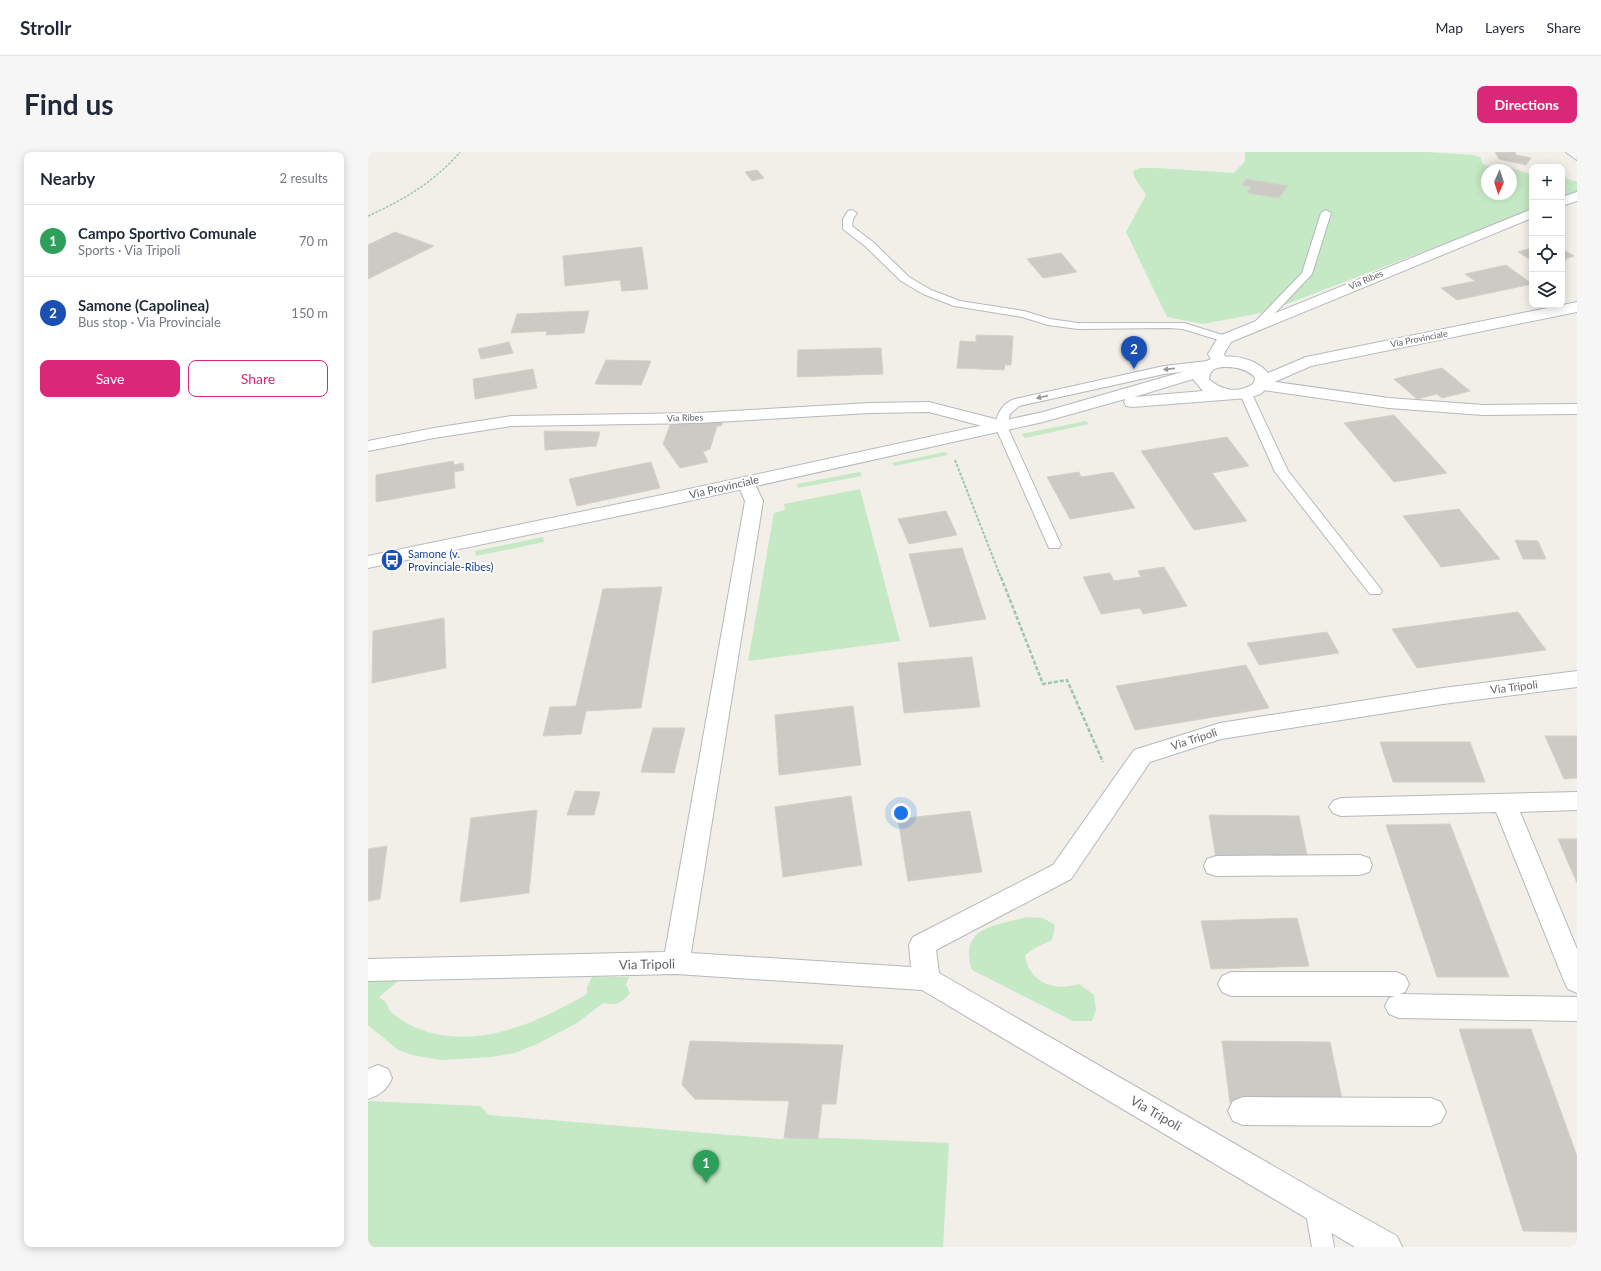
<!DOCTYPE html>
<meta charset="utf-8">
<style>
:root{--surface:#fff;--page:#f6f6f7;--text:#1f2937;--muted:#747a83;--line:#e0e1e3;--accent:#db2777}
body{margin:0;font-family:Lato,sans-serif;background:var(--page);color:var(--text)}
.controls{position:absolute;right:12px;top:12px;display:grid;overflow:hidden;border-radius:8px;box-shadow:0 2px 10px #0003}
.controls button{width:36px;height:36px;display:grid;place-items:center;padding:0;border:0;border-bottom:1px solid var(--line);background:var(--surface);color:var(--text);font:20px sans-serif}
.compass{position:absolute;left:1113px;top:12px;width:36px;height:36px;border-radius:50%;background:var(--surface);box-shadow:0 2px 10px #0003;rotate:183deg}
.you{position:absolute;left:533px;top:661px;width:14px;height:14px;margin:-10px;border:3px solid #fff;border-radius:50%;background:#1a73e8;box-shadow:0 0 0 6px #1a73e833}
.badge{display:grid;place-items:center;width:26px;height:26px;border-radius:50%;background:var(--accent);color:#fff;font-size:13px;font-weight:700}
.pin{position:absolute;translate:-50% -33px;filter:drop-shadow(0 1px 2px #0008)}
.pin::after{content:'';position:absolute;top:21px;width:14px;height:12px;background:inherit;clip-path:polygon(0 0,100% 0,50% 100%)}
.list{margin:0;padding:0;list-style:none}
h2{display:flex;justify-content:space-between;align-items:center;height:52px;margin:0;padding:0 16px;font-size:17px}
h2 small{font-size:13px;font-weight:400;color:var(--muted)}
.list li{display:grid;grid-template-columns:26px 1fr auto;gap:12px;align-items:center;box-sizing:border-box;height:72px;padding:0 16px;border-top:1px solid var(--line)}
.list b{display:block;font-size:15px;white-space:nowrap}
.list p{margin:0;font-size:13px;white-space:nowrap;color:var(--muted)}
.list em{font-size:13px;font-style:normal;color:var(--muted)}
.actions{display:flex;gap:8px;padding:12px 16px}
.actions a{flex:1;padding:9px 0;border:1px solid var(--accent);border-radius:8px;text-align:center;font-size:14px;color:var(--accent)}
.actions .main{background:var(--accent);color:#fff}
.icon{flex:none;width:22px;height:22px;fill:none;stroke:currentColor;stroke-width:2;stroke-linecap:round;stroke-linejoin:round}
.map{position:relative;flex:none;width:1209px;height:1095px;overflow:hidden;border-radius:8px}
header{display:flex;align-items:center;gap:24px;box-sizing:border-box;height:56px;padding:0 20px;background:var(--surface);border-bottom:1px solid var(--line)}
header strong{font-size:19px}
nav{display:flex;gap:22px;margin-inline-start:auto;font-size:14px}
.intro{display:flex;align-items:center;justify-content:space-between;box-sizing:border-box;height:96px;padding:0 24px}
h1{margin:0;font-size:28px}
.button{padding:10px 18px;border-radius:8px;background:var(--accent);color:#fff;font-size:14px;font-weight:700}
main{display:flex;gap:24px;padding:0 24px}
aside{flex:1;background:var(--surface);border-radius:8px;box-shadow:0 2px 10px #0003}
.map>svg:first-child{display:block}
.green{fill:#c5e8c5;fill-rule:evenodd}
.building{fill:#cccac5;stroke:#d6d1c6}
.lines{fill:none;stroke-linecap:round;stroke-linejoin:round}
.service-casing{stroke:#b5b8bc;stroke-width:2}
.pedestrian-casing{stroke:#b5b8bc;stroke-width:2}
.minor-casing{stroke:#b5b8bc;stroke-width:2}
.secondary-casing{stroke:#b6babf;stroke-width:2}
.path-far2{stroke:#9cc7a9;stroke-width:1.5;stroke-dasharray:2.5 1.5;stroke-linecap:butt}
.path-far1{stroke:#9cc7a9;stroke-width:2;stroke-dasharray:3 1.5;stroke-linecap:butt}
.path{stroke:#9cc7a9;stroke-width:2.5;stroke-dasharray:4 2;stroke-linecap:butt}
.service{fill:#fff;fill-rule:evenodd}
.pedestrian{fill:#fff;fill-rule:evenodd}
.minor{fill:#fff;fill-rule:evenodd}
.secondary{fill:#fff;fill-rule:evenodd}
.oneway{fill:#979a9d}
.labels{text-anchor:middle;stroke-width:4;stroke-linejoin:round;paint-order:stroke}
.far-street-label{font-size:9px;fill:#5f6368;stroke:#fff}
.street-label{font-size:11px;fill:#5f6368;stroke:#fff}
.transit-label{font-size:11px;fill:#164399;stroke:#fff;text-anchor:start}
.near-street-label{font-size:13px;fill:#5f6368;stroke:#fff}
</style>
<header>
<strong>Strollr</strong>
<nav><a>Map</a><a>Layers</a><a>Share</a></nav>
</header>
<div class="intro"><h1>Find us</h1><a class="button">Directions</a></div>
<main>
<aside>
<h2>Nearby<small>2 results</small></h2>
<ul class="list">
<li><span class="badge" style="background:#2e9e5b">1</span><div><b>Campo Sportivo Comunale</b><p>Sports · Via Tripoli</p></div><em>70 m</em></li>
<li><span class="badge" style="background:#1a4fb4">2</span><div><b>Samone (Capolinea)</b><p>Bus stop · Via Provinciale</p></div><em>150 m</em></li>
</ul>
<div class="actions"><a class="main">Save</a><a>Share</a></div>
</aside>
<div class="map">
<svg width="1209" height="1095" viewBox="0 0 1209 1095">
<rect width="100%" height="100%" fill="#f1efe8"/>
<!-- green -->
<path class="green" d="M877 0H1059L1104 3 1112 5 1115 12 1122 15H1141L1164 23V58L898 160 835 172 799 165 758 80 778 43C774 35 766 28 765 19L772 16H788L866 21 877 9ZM1119 18H1143V42H1119Z
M1194 25 1209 30V41L1194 47Z
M718 269 721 272 657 286 654 282Z
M577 300 580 303 526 314 524 311Z
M492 320 494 324 430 336 429 332Z
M492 337 532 489 380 509 406 361 417 358 416 352Z
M175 385 176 390 108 404 107 399Z
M659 765 675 766 687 773 684 788 667 796 657 803C661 831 687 840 711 832L726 843 728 858 724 869H705L604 818C590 775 627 774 659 765Z
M224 825H261L258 833 262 841C254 851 248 854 235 851L209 871 169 892 147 901 123 905 73 908 44 903 30 898 0 873V828L30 829 11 845C13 847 17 848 18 851 20 853 20 856 22 859 27 864 36 870 42 873 102 902 167 872 219 842V835Z
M0 949 112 954 121 963 411 987 464 986 581 991 575 1095H0Z"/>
<!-- building -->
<path class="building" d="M1127 0H1147L1148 3 1163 6 1158 13 1131 7Z
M389 18 396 26 384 29 377 20Z
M878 27 920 34 911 46 879 41 883 35 874 33Z
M27 80 66 94 0 127V93Z
M274 95 280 137 254 139 252 128 197 134 195 104Z
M1164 96V109L1150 100Z
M1194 97 1206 104 1196 107 1199 108 1194 109Z
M693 101 709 120 675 126 659 107Z
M1138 113 1164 132 1089 148 1073 136 1107 129 1097 122Z
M221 159 216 181 178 183 179 179 143 181 149 162Z
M608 183 645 184 643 213H637L636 218 589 216 592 189 608 190Z
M141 190 145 201 113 207 110 197Z
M513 196 515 222 429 225 430 198Z
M238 208 283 209 273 233 227 232Z
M1074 216 1102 239 1074 246 1069 242 1049 247 1026 227Z
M165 217 169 236 107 247 105 227Z
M1026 263 1079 321 1026 330 976 271Z
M304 268 355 270 353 274H349L342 297 335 300 340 310 312 316 295 292Z
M176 279 232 280 228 294 177 298Z
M859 285 881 314 844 321 879 369 826 378 773 299Z
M85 309 86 313 95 311 96 318 86 320 87 336 8 350V323Z
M283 310 292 336 209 354 201 327Z
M711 320 713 325 745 320 767 356 702 367 679 325Z
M1091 357 1132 407 1073 415 1035 364Z
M578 359 589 383 541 392 530 367Z
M1147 388 1170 389 1178 407H1155Z
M594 396 618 467 562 475 541 402Z
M796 415 819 454 775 462 772 456 733 462 715 425 742 421 746 429 773 425 770 419Z
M294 435 273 556 218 559 213 582 175 584 182 555 208 554 235 437Z
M1150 460 1178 498 1049 516 1024 477Z
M76 466 78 516 4 531 5 479Z
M959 480 971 501 891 513 879 491Z
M604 505 612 555 536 561 530 511Z
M878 513 901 556 767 578 748 534Z
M485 554 493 613 411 623 407 563Z
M285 576H317L306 621 273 620Z
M1177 584H1209V626L1196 627Z
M1012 590H1102L1117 630H1025Z
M207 639 232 640 226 663H199Z
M483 644 494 713 415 725 407 655Z
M169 658 161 741 92 750 103 666Z
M602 659 614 720 540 729 530 667Z
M841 663 931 664 940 708 848 707Z
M1082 672 1141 825H1069L1018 673Z
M1190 687H1209V731Z
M19 694 12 747 0 749V697Z
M929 766 941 814 843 817 833 769Z
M1091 877H1163L1209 1004V1080L1155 1079Z
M322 889 475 893 468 952H454L450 987 416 986 421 949 327 947 314 933Z
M854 889 962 890 975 952 862 951Z"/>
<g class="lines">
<!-- service casing -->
<g class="service-casing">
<path id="service" d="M1198 0H1209V8Z
M484 58 489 61 485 67 484 74 505 90 541 125 563 138 592 149 656 159 682 167 710 171H816L861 185 863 187 857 190 815 177 801 176 710 177 680 173 654 165 586 154 555 142 533 129 497 94 475 77V67L480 59Z
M958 58 963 61 944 122 892 177H884L882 175 884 173 934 121 953 61Z
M840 209 844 210 846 213 844 216 796 222 651 254 642 262 639 274 693 393 691 396H681L627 274C629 262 634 251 647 247L796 214Z
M878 238 884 242 920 319 1012 436 1014 439 1012 442H1002L907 320 872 242Z
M948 1045 956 1048 959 1056 966 1095H944L937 1056 940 1048Z"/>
</g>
<!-- pedestrian casing -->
<g class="pedestrian-casing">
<path id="pedestrian" d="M1209 640V658L1152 660 1209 797V841L1200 837 1196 829 1128 660 973 664 965 661 961 655 965 649 973 646Z
M992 703 1001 706 1004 713 1001 720 992 723 848 724 839 721 836 714 839 707 848 704Z
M863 820H1028L1037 824 1041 832 1037 840 1032 842 1209 845V869L1031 866 1021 862 1017 854 1021 846 1027 844H863L854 840 850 832 854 824Z
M10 913 20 917 24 926C19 938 12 943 0 947V917Z
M875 945 1063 946 1073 950 1078 960 1073 970 1063 974 875 973 865 969 860 959 865 949Z"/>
</g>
<!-- minor casing -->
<g class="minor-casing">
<path id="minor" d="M1209 40V49L1194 54V45Z
M1164 57V66L863 190 856 202 860 210 858 213 852 215 846 213 840 202 851 184Z
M894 228 1021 246 1115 253 1209 252V262L1115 263 1021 256 888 237 886 233 888 229Z
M561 250 639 270 642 274 639 278 633 279 561 260 502 261 330 271 143 274 66 286 0 299V289L66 276 143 264 330 261 502 251Z
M378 325 384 326 395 349 323 801 543 815 541 793 545 785 685 713 766 598 852 571 1075 536 1209 519V535L1075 552 853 587 782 610 703 727 568 798 571 821 959 1045 1029 1084 1034 1095H987L554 838 308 822 0 829V807L297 800 377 349 369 330 372 326Z"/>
</g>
<!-- secondary casing -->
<g class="secondary-casing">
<path id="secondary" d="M1209 150V160L943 214 902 232 893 242 880 246 764 255 758 254 756 250 757 247 675 270 289 356 0 416V404L289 344 675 260 828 216C846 198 885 202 900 221L938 205ZM858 215C869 215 878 217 887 225L886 231C872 242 853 239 841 227 842 217 848 215 858 215ZM825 227 835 239 766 245Z"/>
</g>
<!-- path-far2 -->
<path class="path-far2" d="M0 64C37 47 65 31 92 0"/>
<!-- path-far1 -->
<path class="path-far1" d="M587 308 633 426"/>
<!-- path -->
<path class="path" d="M633 425 675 532 699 528 735 610"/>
<!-- service -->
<use href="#service" class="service"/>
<!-- pedestrian -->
<use href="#pedestrian" class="pedestrian"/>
<!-- minor -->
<use href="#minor" class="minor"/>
<!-- secondary -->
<use href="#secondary" class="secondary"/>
</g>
<!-- one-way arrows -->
<defs><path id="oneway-solid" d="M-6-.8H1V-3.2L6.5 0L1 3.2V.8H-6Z"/></defs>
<g class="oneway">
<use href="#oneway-solid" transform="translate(801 217) rotate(174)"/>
<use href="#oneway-solid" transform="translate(674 245) rotate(167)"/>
</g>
<!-- icons -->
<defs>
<g id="bus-disc" transform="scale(1.15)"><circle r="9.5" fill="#1a4fb4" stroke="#fff"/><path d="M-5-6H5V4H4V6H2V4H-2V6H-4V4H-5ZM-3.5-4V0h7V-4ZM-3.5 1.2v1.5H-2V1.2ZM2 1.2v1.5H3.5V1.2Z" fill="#fff"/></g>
</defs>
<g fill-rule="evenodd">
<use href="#bus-disc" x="24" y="408"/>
</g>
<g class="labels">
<!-- far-street labels -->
<g class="far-street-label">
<text transform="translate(998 128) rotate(-23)" y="3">Via Ribes</text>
<text transform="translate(1051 187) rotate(-11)" y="3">Via Provinciale</text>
<text transform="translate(317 266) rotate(-2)" y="3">Via Ribes</text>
</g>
<!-- street labels -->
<g class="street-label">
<text transform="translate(356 335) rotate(-13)" y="4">Via Provinciale</text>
<text transform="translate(1146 535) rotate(-7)" y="4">Via Tripoli</text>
<text transform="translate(826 587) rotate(-18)" y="4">Via Tripoli</text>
</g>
<!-- transit labels -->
<g class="transit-label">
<text x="40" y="406">Samone (v.<tspan x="40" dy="13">Provinciale-Ribes)</tspan></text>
</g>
<!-- near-street labels -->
<g class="near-street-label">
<text transform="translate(279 812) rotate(-1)" y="5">Via Tripoli</text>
<text transform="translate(788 961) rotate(30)" y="5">Via Tripoli</text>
</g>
</g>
</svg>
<div class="controls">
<button>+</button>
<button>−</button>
<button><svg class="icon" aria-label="locate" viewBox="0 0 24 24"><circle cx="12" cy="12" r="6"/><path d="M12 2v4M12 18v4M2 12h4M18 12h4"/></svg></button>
<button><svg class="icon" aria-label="layers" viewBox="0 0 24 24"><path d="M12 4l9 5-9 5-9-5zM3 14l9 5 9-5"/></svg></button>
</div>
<svg class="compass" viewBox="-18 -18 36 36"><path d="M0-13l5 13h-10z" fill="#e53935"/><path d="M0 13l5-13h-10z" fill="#747a83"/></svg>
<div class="you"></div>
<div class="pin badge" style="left:338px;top:1031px;background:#2e9e5b">1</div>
<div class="pin badge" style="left:766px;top:217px;background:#1a4fb4">2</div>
</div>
</main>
